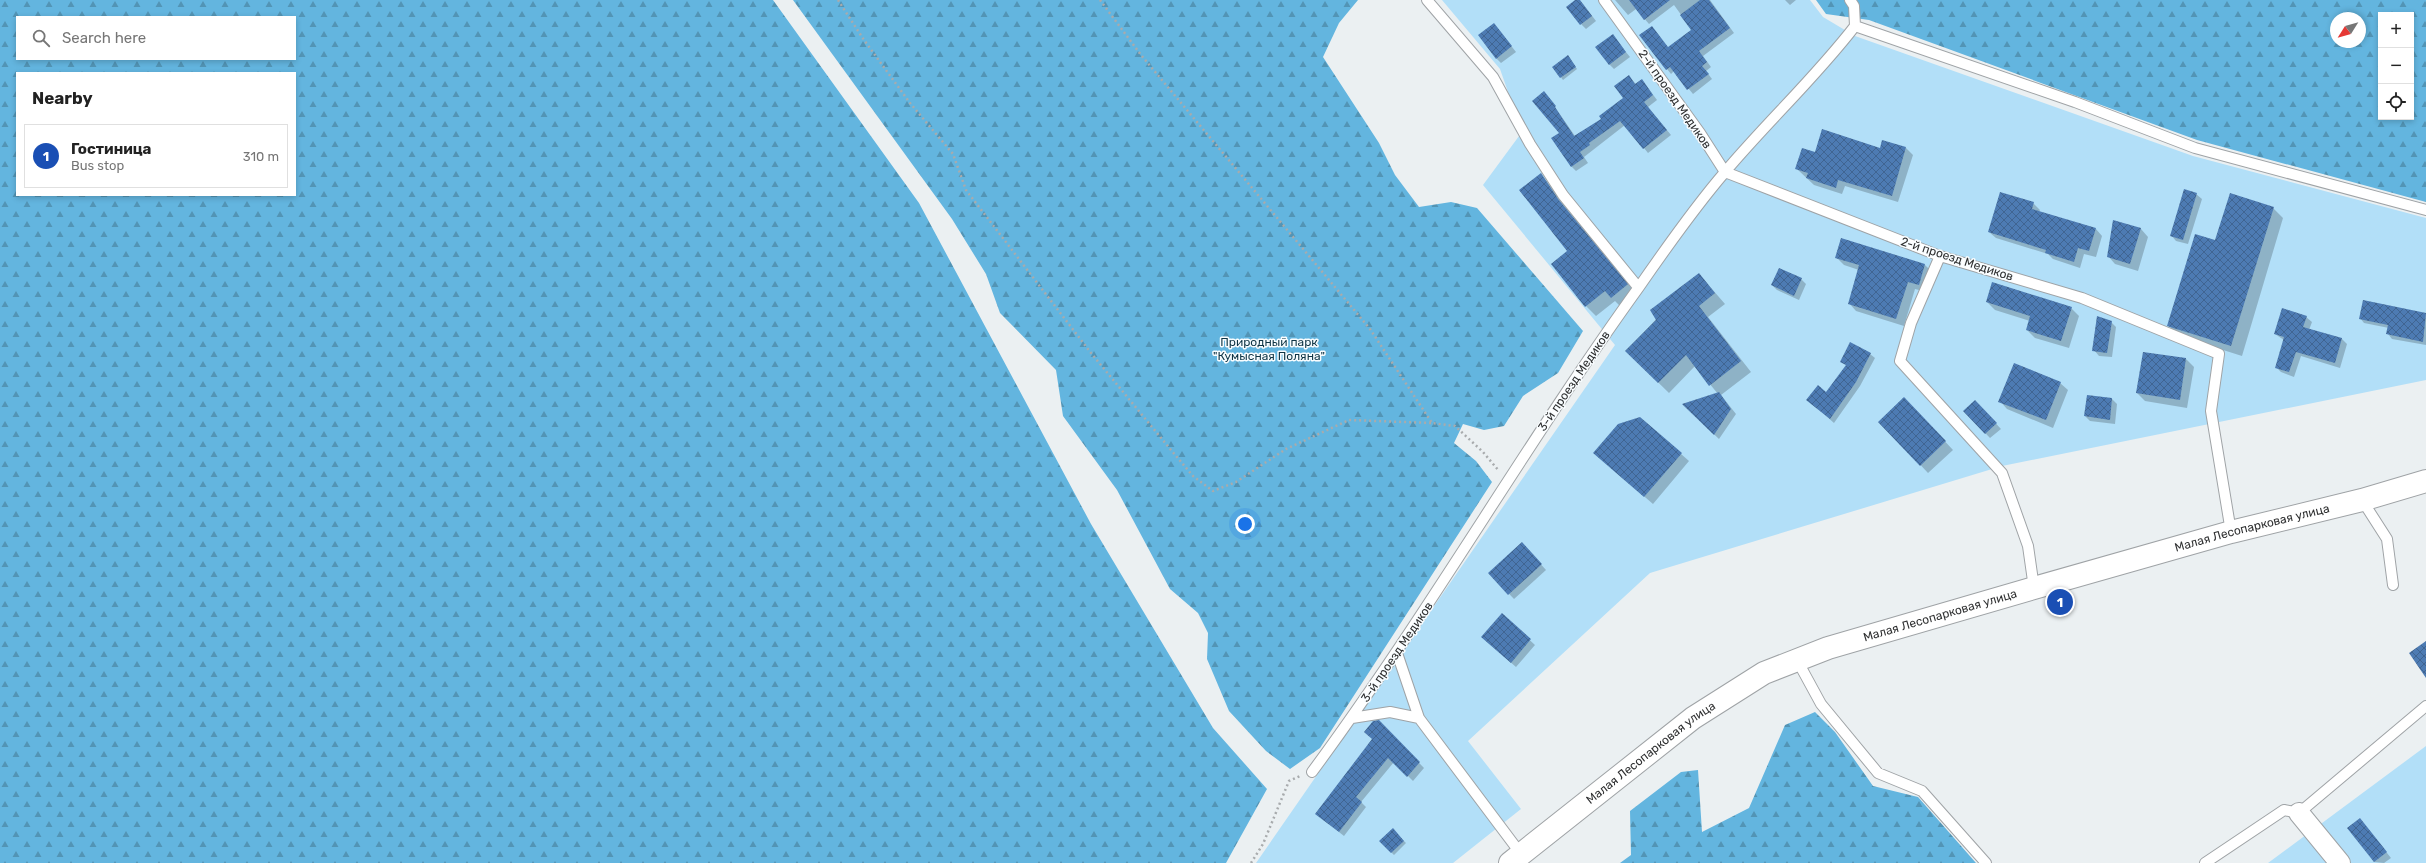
<!DOCTYPE html>
<meta charset="utf-8">
<style>
:root{--surface:#fff;--page:#f6f6f6;--text:#222;--muted:#767676;--line:#e0e0e0;--accent:#d93025}
body{margin:0;font-family:Rubik,sans-serif;background:var(--page);color:var(--text)}
.controls{position:absolute;right:12px;top:12px;display:grid;overflow:hidden;border-radius:0px;box-shadow:0 2px 6px #0003}
.controls button{width:36px;height:36px;display:grid;place-items:center;padding:0;border:0;border-bottom:1px solid var(--line);background:var(--surface);color:var(--text);font:20px sans-serif}
.compass{position:absolute;left:2330px;top:12px;width:36px;height:36px;border-radius:50%;background:var(--surface);box-shadow:0 2px 6px #0003;rotate:233deg}
.you{position:absolute;left:1245px;top:524px;width:14px;height:14px;margin:-10px;border:3px solid #fff;border-radius:50%;background:#1a73e8;box-shadow:0 0 0 6px #1a73e833}
.badge{display:grid;place-items:center;width:26px;height:26px;border-radius:50%;background:var(--accent);color:#fff;font-size:13px;font-weight:700}
.pin{position:absolute;translate:-50% -50%;border:2px solid #fff;box-shadow:0 1px 4px #0006}
.list{margin:0;padding:0;list-style:none}
h2{display:flex;justify-content:space-between;align-items:center;height:52px;margin:0;padding:0 16px;font-size:17px}
h2 small{font-size:13px;font-weight:400;color:var(--muted)}
.list li{display:grid;grid-template-columns:26px 1fr auto;gap:12px;align-items:center;box-sizing:border-box;height:64px;margin:0 8px 8px;padding:0 8px;border:1px solid var(--line);border-radius:0px}
.list b{display:block;font-size:15px;white-space:nowrap}
.list p{margin:0;font-size:13px;white-space:nowrap;color:var(--muted)}
.list em{font-size:13px;font-style:normal;color:var(--muted)}
.icon{flex:none;width:22px;height:22px;fill:none;stroke:currentColor;stroke-width:2;stroke-linecap:round;stroke-linejoin:round}
.map{position:relative;flex:none;width:2426px;height:863px;overflow:hidden}
.search{position:absolute;background:var(--surface);box-shadow:0 2px 6px #0003;left:16px;top:16px;width:280px;height:44px;display:flex;align-items:center;gap:10px;box-sizing:border-box;padding:0 14px;border-radius:0px;color:var(--muted);font-size:15px}
.panel{position:absolute;background:var(--surface);box-shadow:0 2px 6px #0003;left:16px;top:72px;width:280px;height:124px;border-radius:0px}
.map>svg:first-child{display:block}
.forest{fill:url(#forest-firs);fill-rule:evenodd}
.garden{fill:#b2dff8}
.shadow{fill:#0003}
.building{fill:url(#building-cross-hatch)}
.lines{fill:none;stroke-linecap:round;stroke-linejoin:round}
.lane-casing{stroke:#9fa3a6;stroke-width:12}
.street-casing{stroke:#9fa3a6;stroke-width:22}
.secondary-casing{stroke:#9fa3a6;stroke-width:24}
.path{stroke:#a8abad;stroke-width:2.5;stroke-dasharray:2 3;stroke-linecap:butt}
.lane{stroke:#fff;stroke-width:10}
.street{stroke:#fff;stroke-width:20}
.secondary{stroke:#fff;stroke-width:22}
.labels{text-anchor:middle;stroke-width:3;stroke-linejoin:round;paint-order:stroke}
.street-label{font-size:12px;fill:#2f3031;stroke:#f9fdff}
.park-label{font-size:12px;fill:#0e3445;stroke:#f9fdff}
</style>
<div class="map">
<svg width="2426" height="863" viewBox="0 0 2426 863">
<defs>
<pattern id="forest-firs" width="22" height="20" patternUnits="userSpaceOnUse"><rect width="22" height="20" fill="#63b5df"/><path d="M5 1l3.5 6h-7zM16 11l3.5 6h-7z" fill="#5294b5"/></pattern>
<pattern id="building-cross-hatch" width="8" height="8" patternUnits="userSpaceOnUse"><rect width="8" height="8" fill="#4d7bb3"/><path d="M0 0l8 8M0 8l8-8" fill="none" stroke="#406592"/></pattern>
</defs>
<rect width="100%" height="100%" fill="#ebf0f2"/>
<!-- forest -->
<path class="forest" d="M0 0H773L919 203 1091 524 1213 728 1267 789 1226 863H0ZM17 17H295V59H17ZM17 73H295V195H17Z
M793 0H1358L1339 23 1323 57 1379 143 1395 175 1419 207 1451 202 1477 208 1583 331 1558 373 1523 396 1504 426 1484 430 1463 424 1454 443 1476 461 1492 482 1320 748 1290 769 1266 751 1229 711 1207 659 1208 633 1198 613 1170 589 1117 490 1063 416 1056 370 1000 313 986 274 952 219Z
M1816 0H2426V202L2197 140 1869 20 1826 14ZM2381 15H2411V117H2381ZM2336 18H2360V42H2336Z
M1815 712 1835 732 1873 786 1918 797 1976 863H1620L1631 855 1630 811 1681 772 1698 770 1702 832 1749 808 1785 725Z"/>
<!-- garden -->
<path class="garden" d="M1442 0H1810L1823 17 1855 36 2193 156 2426 218V380L2002 466 1650 573 1468 741 1521 809 1453 863H1256L1615 345 1483 185 1522 132 1500 69Z
M2426 746V863H2268Z"/>
<!-- shadow -->
<path class="shadow" d="M1577 0 1583 4 1596 21 1586 29 1581 24Z
M1615 0H1710L1734 33 1703 56 1711 67 1706 71 1712 79 1693 94 1674 71 1671 74 1667 69 1668 48 1692 30 1674 5 1649 24 1636 9 1628 15Z
M1785 0H1796L1790 5Z
M1494 24 1516 52 1501 63 1496 58Z
M1612 35 1630 57 1614 69 1609 64Z
M1570 59 1577 69 1563 80 1553 67Z
M1629 77 1636 84 1642 80 1657 100 1648 107 1671 135 1648 153 1625 125 1584 157 1588 163 1576 171 1571 166 1548 97 1575 136 1602 119 1625 99Z
M1883 141 1906 148 1913 155 1898 202 1845 186 1842 194 1814 185 1797 169 1816 153 1881 149Z
M1541 174 1637 295 1622 308 1615 301 1596 316 1586 306Z
M2196 194 2202 199 2188 244 2176 241 2171 235Z
M2033 203 2040 210 2039 212 2096 229 2102 236 2096 257 2084 254 2080 268 2053 259 2048 254 1996 238 1989 232Z
M2273 208 2283 218 2242 356 2179 336 2169 326 2216 242Z
M2114 221 2141 229 2148 237 2138 271 2115 264 2108 256Z
M1841 240 1925 265 1933 273 1927 292 1915 289 1904 326 1856 311 1849 303 1859 270 1844 265 1836 257Z
M1699 274 1725 304 1708 317 1751 372 1721 395 1736 414 1719 439 1683 405 1718 394 1695 366 1669 393 1626 351Z
M1801 279 1806 284 1799 300 1777 290 1772 285Z
M2364 301 2426 314V345L2392 339 2388 334 2389 328 2364 323 2360 318Z
M1987 302 2071 308 2079 316 2069 348 2035 338 2027 330 2030 321 1995 310Z
M2306 317 2312 322 2309 330 2342 339 2347 344 2340 368 2301 356 2294 377 2281 372 2276 367 2284 340 2275 334Z
M2111 322 2116 327 2112 357 2099 356 2094 350Z
M2144 353 2186 359 2194 367 2187 408 2145 401 2137 393Z
M1870 354 1875 358 1860 386 1834 423 1808 400 1826 393 1847 366 1841 361Z
M2060 383 2068 390 2053 428 2007 409 2000 401Z
M2088 396 2112 399 2117 404 2115 424 2090 421 2085 416Z
M1975 401 2001 429 1990 438 1964 411Z
M1912 406 1953 450 1928 473 1880 422Z
M1640 418 1689 461 1653 504 1602 460Z
M1527 549 1546 570 1514 599 1489 573Z
M1502 614 1535 645 1516 667 1487 642Z
M1379 721 1424 768 1413 781 1394 762 1361 802 1366 807 1344 836 1316 814 1373 739Z
M2360 819 2391 858 2384 863 2374 862Z
M1393 830 1406 843 1394 855 1380 841Z"/>
<!-- building -->
<path class="building" d="M1575 0H1580L1592 16 1580 25 1566 7Z
M1629 0H1670L1644 20Z
M1700 0H1709L1730 28 1699 51 1707 62 1702 66 1709 74 1687 90 1670 67 1666 70 1639 35 1652 26 1668 47 1691 30 1680 15Z
M1494 23 1512 46 1496 59 1478 35Z
M1613 34 1626 52 1609 65 1595 47Z
M1568 55 1576 67 1560 78 1552 67Z
M1629 75 1635 84 1642 79 1653 95 1644 102 1667 130 1643 149 1620 121 1589 143 1590 145 1580 152 1584 158 1571 167 1551 138 1559 133 1532 101 1544 91 1556 106 1555 107 1574 136 1601 119 1599 116 1623 98 1614 86Z
M1822 129 1880 148 1882 140 1906 147 1892 196 1838 180 1836 188 1806 178 1808 173 1795 169 1802 148 1815 152Z
M1541 173 1558 199 1628 284 1611 298 1605 291 1585 307 1551 264 1567 251 1519 190Z
M2184 189 2197 193 2183 240 2170 236Z
M2000 192 2034 202 2032 209 2096 228 2089 251 2078 248 2074 262 2045 253 2046 250 1988 232Z
M2230 193 2274 207 2231 346 2167 326 2195 234 2215 240Z
M2113 220 2141 228 2130 264 2107 257Z
M1841 238 1925 264 1919 285 1908 282 1896 319 1848 304 1859 265 1835 258Z
M1779 268 1802 278 1794 296 1771 285Z
M1699 273 1715 293 1699 306 1741 361 1709 386 1686 355 1658 383 1625 351 1656 320 1650 310Z
M1992 282 2072 307 2061 341 2026 330 2030 316 1986 302Z
M2363 300 2426 313 2423 342 2386 334 2388 325 2359 319Z
M2282 308 2307 316 2303 327 2342 338 2335 363 2296 352 2289 372 2275 368 2284 337 2274 334Z
M2097 316 2112 321 2107 353 2092 351Z
M1850 342 1871 353 1856 382 1830 419 1806 400 1818 385 1826 392 1846 365 1840 362Z
M2143 352 2186 358 2180 400 2136 393Z
M2014 363 2061 382 2046 420 1998 402Z
M1719 392 1731 409 1714 435 1682 404Z
M2087 395 2112 398 2110 420 2084 416Z
M1904 397 1946 441 1920 466 1878 422Z
M1975 400 1997 423 1985 434 1963 411Z
M1640 417 1682 453 1644 497 1593 453 1618 424Z
M1522 542 1542 564 1508 595 1488 573Z
M1502 613 1531 639 1511 663 1481 637Z
M2426 641V678L2409 653Z
M1379 720 1420 762 1407 777 1388 758 1356 797 1362 802 1339 832 1315 814 1372 739 1364 732 1373 721Z
M2360 818 2387 852 2374 862 2347 828Z
M1393 828 1404 841 1391 853 1379 841Z"/>
<g class="lines">
<!-- lane casing -->
<g class="lane-casing">
<path id="lane" d="M1427 0 1493 77 1530 144 1563 195 1638 287
M1604 0 1700 133 1725 172 1940 256 2082 298 2219 354 2211 411 2231 532
M1850 0 1854 6 1855 26
M1855 26 2075 102 2195 148 2426 210
M1940 256 1911 323 1900 361 2002 473 2028 546 2034 588
M2362 500 2387 539 2393 585
M1797 660 1821 704 1878 773 1922 791 1986 863
M1352 718 1390 712 1419 718 1397 653
M1419 718 1521 854
M1312 772C1428 615 1525 445 1639 287 1666 248 1694 208 1725 172 1767 122 1815 78 1855 26
M2205 863 2284 810 2299 813 2426 706"/>
</g>
<!-- street casing -->
<g class="street-casing">
<path id="street" d="M2299 813 2340 863"/>
</g>
<!-- secondary casing -->
<g class="secondary-casing">
<g id="secondary">
<path id="s1" d="M1510 863 1693 718 1764 673 1828 648 2034 588 2231 532 2362 500 2426 481"/>
</g>
</g>
<!-- path -->
<path class="path" d="M838 0 864 40 910 103 953 154 966 190 1091 353 1171 450 1193 476 1213 491 1236 482 1286 449 1349 420 1432 423
M1100 0 1141 55 1370 329 1432 423 1455 426 1483 452 1499 471
M1251 863 1263 844 1289 781 1300 776"/>
<!-- lane -->
<use href="#lane" class="lane"/>
<!-- street -->
<use href="#street" class="street"/>
<!-- secondary -->
<use href="#secondary" class="secondary"/>
</g>
<g class="labels">
<!-- street labels -->
<g class="street-label">
<text transform="translate(1675 99) rotate(55)" y="4">2-й проезд Медиков</text>
<text transform="translate(1957 259) rotate(18)" y="4">2-й проезд Медиков</text>
<text transform="translate(1574 381) rotate(-56)" y="4">3-й проезд Медиков</text>
<text dy="4" stroke="none"><textPath href="#s1" startOffset="827">Малая Лесопарковая улица</textPath></text>
<text dy="4" stroke="none"><textPath href="#s1" startOffset="503">Малая Лесопарковая улица</textPath></text>
<text transform="translate(1397 652) rotate(-56)" y="4">3-й проезд Медиков</text>
<text dy="4" stroke="none"><textPath href="#s1" startOffset="179">Малая Лесопарковая улица</textPath></text>
</g>
<!-- park labels -->
<g class="park-label">
<text x="1269" y="346">Природный парк<tspan x="1269" dy="14">"Кумысная Поляна"</tspan></text>
</g>
</g>
</svg>
<div class="controls">
<button>+</button>
<button>−</button>
<button><svg class="icon" aria-label="locate" viewBox="0 0 24 24"><circle cx="12" cy="12" r="6"/><path d="M12 2v4M12 18v4M2 12h4M18 12h4"/></svg></button>
</div>
<svg class="compass" viewBox="-18 -18 36 36"><path d="M0-13l5 13h-10z" fill="#e53935"/><path d="M0 13l5-13h-10z" fill="#767676"/></svg>
<div class="you"></div>
<div class="pin badge" style="left:2060px;top:602px;background:#1a4fb4">1</div>
<div class="search"><svg class="icon" aria-label="search" viewBox="0 0 24 24"><circle cx="10" cy="10" r="6"/><path d="M15 15l6 6"/></svg>Search here</div>
<section class="panel">
<h2>Nearby<small></small></h2>
<ul class="list">
<li><span class="badge" style="background:#1a4fb4">1</span><div><b>Гостиница</b><p>Bus stop</p></div><em>310 m</em></li>
</ul>
</section>
</div>
